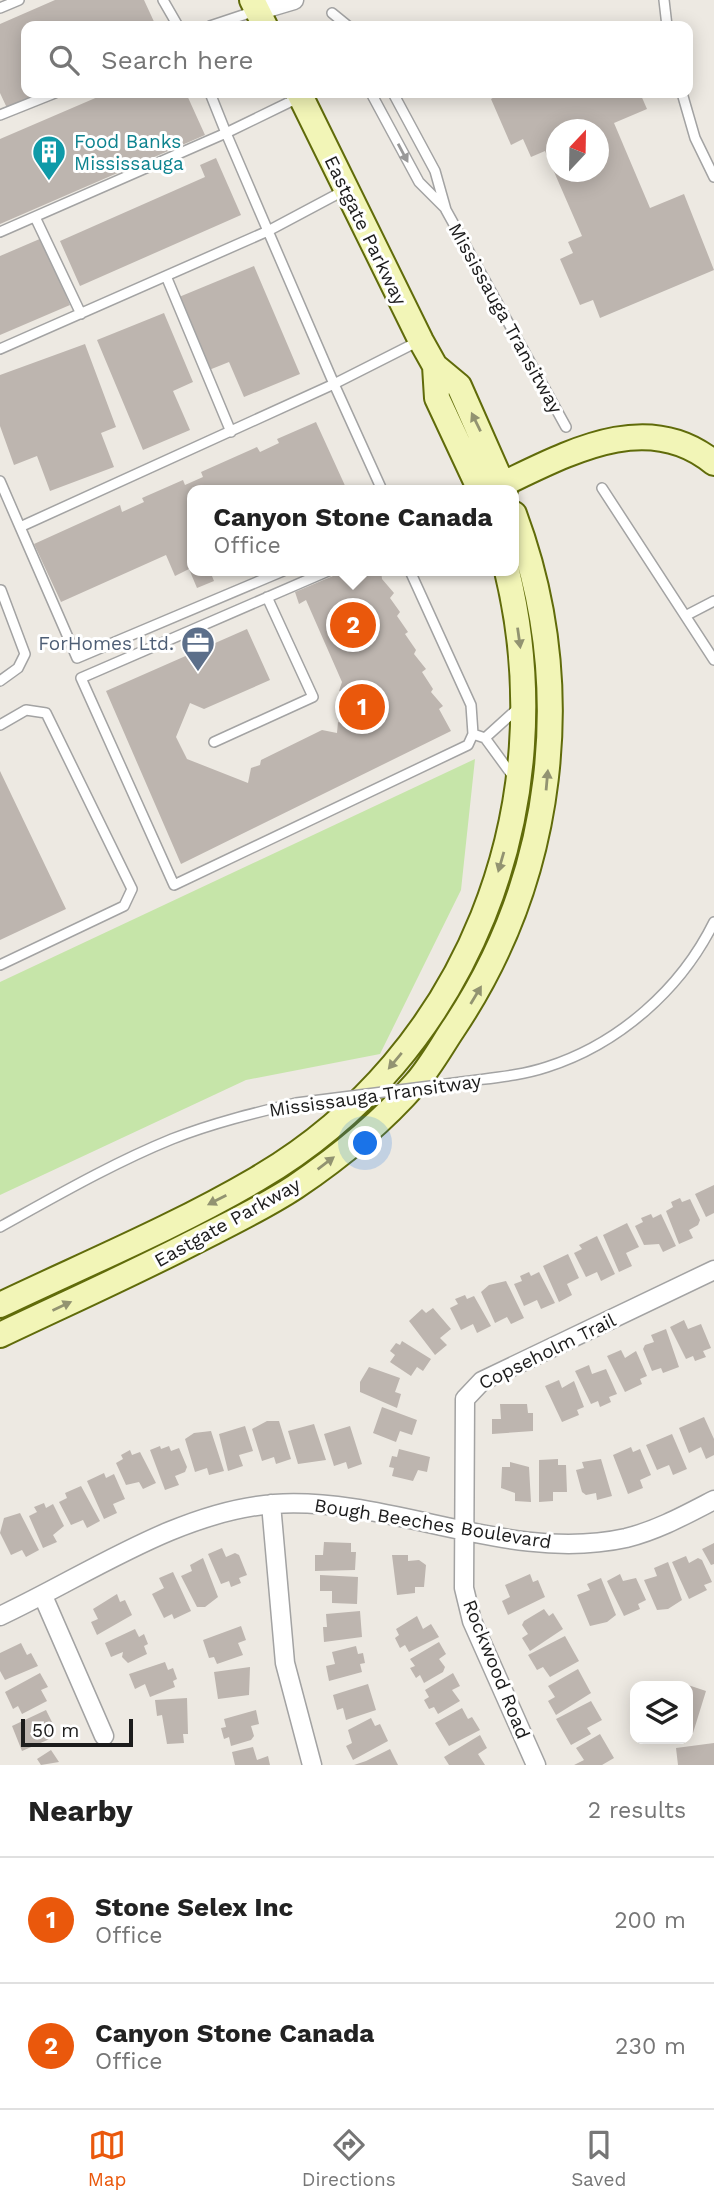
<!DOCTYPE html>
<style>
:root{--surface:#fff;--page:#f6f6f6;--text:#222;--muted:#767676;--line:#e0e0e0;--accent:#ea580c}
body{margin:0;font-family:"Work Sans",sans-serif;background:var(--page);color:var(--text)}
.controls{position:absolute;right:21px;bottom:21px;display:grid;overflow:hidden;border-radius:14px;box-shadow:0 4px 18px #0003}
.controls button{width:63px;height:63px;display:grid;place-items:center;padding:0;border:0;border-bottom:2px solid var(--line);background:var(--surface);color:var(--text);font:35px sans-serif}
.compass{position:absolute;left:546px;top:119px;width:63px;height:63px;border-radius:50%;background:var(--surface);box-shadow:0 4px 18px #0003;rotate:22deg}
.scale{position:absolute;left:21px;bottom:18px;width:112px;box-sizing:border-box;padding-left:7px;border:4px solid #1c1c1c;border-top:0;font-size:19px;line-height:24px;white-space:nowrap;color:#1c1c1c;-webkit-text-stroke:5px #fff;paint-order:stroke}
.you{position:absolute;left:366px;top:1144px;width:24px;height:24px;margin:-18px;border:5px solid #fff;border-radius:50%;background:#1a73e8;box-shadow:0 0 0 10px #1a73e833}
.badge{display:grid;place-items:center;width:46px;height:46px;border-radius:50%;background:var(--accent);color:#fff;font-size:23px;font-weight:700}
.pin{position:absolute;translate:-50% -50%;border:4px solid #fff;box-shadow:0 2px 7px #0006}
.popup{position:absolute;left:187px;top:485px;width:332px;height:91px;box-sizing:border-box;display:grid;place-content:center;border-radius:14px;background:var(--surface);filter:drop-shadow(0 2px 5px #0005);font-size:23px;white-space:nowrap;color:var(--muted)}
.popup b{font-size:26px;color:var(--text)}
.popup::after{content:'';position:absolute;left:50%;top:100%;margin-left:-14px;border:14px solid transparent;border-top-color:var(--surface)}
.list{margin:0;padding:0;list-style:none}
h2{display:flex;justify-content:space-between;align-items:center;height:91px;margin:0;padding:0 28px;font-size:30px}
h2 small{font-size:23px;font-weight:400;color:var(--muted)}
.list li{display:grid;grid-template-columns:46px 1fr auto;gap:21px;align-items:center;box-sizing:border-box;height:126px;padding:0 28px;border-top:2px solid var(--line)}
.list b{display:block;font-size:26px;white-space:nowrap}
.list p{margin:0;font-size:23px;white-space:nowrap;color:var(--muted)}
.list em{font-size:23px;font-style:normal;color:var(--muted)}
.icon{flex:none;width:38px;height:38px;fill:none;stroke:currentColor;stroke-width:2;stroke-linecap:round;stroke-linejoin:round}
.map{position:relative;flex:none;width:714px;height:1765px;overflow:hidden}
.search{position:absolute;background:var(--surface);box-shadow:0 4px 18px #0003;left:21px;right:21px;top:21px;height:77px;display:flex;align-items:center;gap:18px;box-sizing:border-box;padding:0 24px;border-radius:14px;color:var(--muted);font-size:26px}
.sheet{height:343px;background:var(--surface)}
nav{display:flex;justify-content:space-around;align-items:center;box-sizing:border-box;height:98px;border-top:2px solid var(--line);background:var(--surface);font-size:19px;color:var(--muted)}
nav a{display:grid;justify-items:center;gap:4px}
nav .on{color:var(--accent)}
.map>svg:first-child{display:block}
.grass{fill:#c6e5a9}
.building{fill:#bdb5af;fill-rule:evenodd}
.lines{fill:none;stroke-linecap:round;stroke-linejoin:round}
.lane-casing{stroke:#a3a3a3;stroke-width:12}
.street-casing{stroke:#a3a3a3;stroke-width:21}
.secondary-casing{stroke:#606b0a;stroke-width:28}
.lane{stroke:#fff;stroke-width:9}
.street{stroke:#fff;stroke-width:18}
.secondary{stroke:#f2f5b7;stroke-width:24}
.lane-bridge-casing{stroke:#a3a3a3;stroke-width:12;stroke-linecap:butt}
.lane-bridge{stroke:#fff;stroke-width:9}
.oneway{fill:#999}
.oneway2{fill:#929371}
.labels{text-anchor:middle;stroke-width:6;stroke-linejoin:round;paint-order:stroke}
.culture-label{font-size:19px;fill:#0d838f;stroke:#fff;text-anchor:start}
.street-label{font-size:19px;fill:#1c1c1c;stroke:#fff}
.service-label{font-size:19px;fill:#4e5e75;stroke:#fff;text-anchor:end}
</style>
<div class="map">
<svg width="714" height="1765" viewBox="0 0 714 1765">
<rect width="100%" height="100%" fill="#ede9e2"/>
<!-- grass -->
<path class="grass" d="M475 759 461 890 380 1054 246 1080 0 1195V982Z"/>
<!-- building -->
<path class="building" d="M55 0H144L156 26H26V93H42L7 108 0 93V24Z
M107 93H186L205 135 0 224V139Z
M501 93H640L647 109 614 123 650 208 684 194 714 270 600 318 593 300 580 305 560 259 573 253 568 242 582 236 545 151 531 157 523 139 511 145 491 99ZM556 130H598V172H556Z
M216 158 241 215 80 286 60 241 205 177 200 165Z
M42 238 70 305 0 335V256Z
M254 266 300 374 244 397 229 362 209 370 179 297Z
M164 313 193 382 173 391 190 430 143 450 97 340Z
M85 344 116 427 101 433 114 467 50 491 37 456 14 465 0 426V375Z
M316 422 347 490H192V571H210L214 581 197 588 189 569 175 576 166 555 61 602 34 544 120 505 122 512 144 502 142 498 183 480 185 485 203 477 201 472 257 447 260 452 279 443 277 439Z
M345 571H381L382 579 394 593 390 598 400 612 397 616 408 632 405 634 416 650 414 654 426 669 422 672 433 689 431 692 443 706 439 709 451 731 181 864 106 691 247 629 270 680 204 709 190 703 176 737 187 759 248 783 251 768 260 765 261 760 322 730 337 733 338 722 345 724 351 694 339 691 342 682 306 600 299 604 295 592Z
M0 771 66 909 0 940Z
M714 1185V1213L706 1217 695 1194Z
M680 1198 682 1202 690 1199 700 1220 698 1225 689 1230 693 1238 679 1244 666 1211 673 1207 671 1202Z
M651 1214 653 1218 661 1214 676 1246 663 1252 659 1244 644 1245 635 1226 643 1222 641 1218Z
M627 1223 639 1247 626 1253 632 1266 619 1272 603 1235Z
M597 1236 615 1274 601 1281 597 1272 586 1277 574 1253 582 1249 579 1245Z
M568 1254 579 1278 567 1284 572 1295 559 1302 543 1266Z
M529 1272 531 1276 539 1272 555 1303 541 1309 537 1300 524 1306 514 1284 522 1281 520 1276Z
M506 1281 524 1318 511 1324 507 1317 495 1323 481 1292 489 1285Z
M465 1295 467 1299 474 1296 491 1326 477 1333 473 1324 461 1330 450 1308 458 1304 455 1299Z
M433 1308 451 1329 440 1338 447 1345 435 1355 409 1321 422 1309 426 1313Z
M684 1320 688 1329 701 1324 711 1348 703 1351 706 1357 695 1361 693 1356 686 1359 670 1327Z
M666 1329 679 1367 663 1373 661 1368 652 1371 643 1349 645 1345 654 1342 651 1335Z
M402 1341 431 1359 423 1371 417 1367 411 1376 390 1362 395 1355 390 1351 396 1343 400 1345Z
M621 1350 625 1358 636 1351 647 1376 640 1379 642 1384 625 1392 607 1356Z
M589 1365 592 1374 606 1369 617 1394 609 1397 611 1402 600 1407 598 1401 591 1404 575 1371Z
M369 1367 400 1378 395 1392 401 1394 397 1408 360 1392V1382Z
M559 1380 562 1388 574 1381 584 1407 577 1410 579 1415 562 1422 545 1386Z
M500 1404H527L528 1413H533V1431L492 1434V1419H501Z
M382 1407 417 1420 412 1435 400 1431 396 1442 373 1433Z
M704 1417 714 1439V1455L706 1459 701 1447 689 1453 679 1428Z
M267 1421H279L291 1459 276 1464 274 1457 262 1461 252 1429Z
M314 1424 326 1460 298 1464 288 1431Z
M245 1426 253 1451 239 1455 243 1466 228 1471 219 1434Z
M350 1426 362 1464 348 1469 346 1462 334 1466 324 1434Z
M211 1431 224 1471 209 1475 207 1468 195 1472 185 1439 194 1433Z
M672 1434 687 1469 673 1475 669 1465 657 1470 646 1445Z
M160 1446 161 1449 169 1446 171 1451 179 1448 187 1467 185 1472 175 1476 179 1485 165 1490 150 1450Z
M631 1447 633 1452 640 1449 651 1475 640 1480 643 1488 628 1494 613 1455Z
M399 1449 430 1457 427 1472 418 1470 413 1481 392 1476 394 1468 389 1467 392 1456 397 1457Z
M130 1450 132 1455 140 1452 156 1483 143 1489 139 1482 126 1485 116 1463 123 1459 121 1455Z
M558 1459V1465H566L567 1492H553V1501L539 1502V1460Z
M601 1459 612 1496 597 1500 596 1493 586 1495 582 1492 576 1470 584 1468 582 1462Z
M510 1462 529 1467 531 1502 515 1501V1493L501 1488 502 1467H510Z
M104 1473 106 1478 114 1474 125 1499 113 1504 117 1513 104 1519 87 1481Z
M81 1486 100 1521 87 1528 83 1520 71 1525 59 1502 67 1498 65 1493Z
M44 1503 46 1508 53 1504 64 1526 53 1535 57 1542 43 1548 29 1516 37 1512 34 1507Z
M20 1513 39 1550 26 1557 22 1550 11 1555 0 1533 4 1518Z
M324 1542 351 1543V1552H356L355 1570 315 1571V1555H323Z
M714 1543V1564L711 1565 702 1549Z
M222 1548 226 1557 235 1553 239 1555 247 1575 239 1578 241 1583 231 1587 229 1581 221 1584 208 1554Z
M392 1555H408V1561L419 1560 426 1565 424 1587H415V1593L397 1595Z
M686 1556 689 1563 698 1558 702 1560 712 1582 704 1585 707 1590 689 1599 672 1562Z
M203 1558 218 1597 205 1607H197L181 1576 192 1571 190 1565Z
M668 1562 682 1600 668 1609 657 1610 644 1580 657 1576 654 1568Z
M173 1572 191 1611 174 1619 172 1614 164 1618 152 1594 164 1588 159 1578Z
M530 1574 533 1582 538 1580 545 1597 508 1615 502 1601 510 1597 505 1585Z
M620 1574 623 1581 636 1578 646 1600 638 1604 640 1609 624 1616 607 1581Z
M320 1575 358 1577 357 1604 332 1603V1591H320Z
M601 1578 616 1615 607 1622 590 1626 577 1595 590 1590 587 1584Z
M117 1594 120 1602 125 1600 132 1615 97 1635 91 1622 98 1619 93 1609Z
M544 1609 549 1616 553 1613 563 1629 530 1651 522 1638 528 1634 522 1625 524 1621Z
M360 1611 362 1637 324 1642 323 1627H327L326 1614Z
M417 1616 423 1629 431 1624 439 1637 409 1652 405 1645 400 1648 395 1638 399 1635 396 1629Z
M241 1626 246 1640 238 1643 243 1655 217 1664 214 1657 209 1658 203 1640Z
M135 1629 139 1637 144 1634 148 1644 144 1646 147 1654 128 1663 122 1657 123 1652 111 1657 105 1643Z
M565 1636 579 1661 550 1677 543 1667 537 1670 528 1655Z
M439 1642 446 1654 439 1659 445 1667 443 1672 424 1683 420 1675 416 1678 410 1668 415 1666 410 1659Z
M21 1643 27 1655 31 1653 38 1666 5 1680 0 1671V1653Z
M356 1646 358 1654 363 1653 365 1663 360 1664 362 1672 329 1681 326 1666 335 1664 332 1652Z
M165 1662 168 1670 173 1668 177 1679 173 1681 175 1687 150 1697 145 1684 135 1689 129 1674Z
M250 1667 249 1695 218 1699 214 1672Z
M578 1669 591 1693 556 1715 548 1701 555 1697 548 1686Z
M40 1673 48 1687 41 1690 47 1701 22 1714 18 1706 13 1709 5 1692Z
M453 1673 460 1686 452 1690 460 1701 438 1714 434 1707 429 1709 424 1700 429 1697 425 1690Z
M368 1684 376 1710 346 1720 343 1708 337 1710 333 1695Z
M688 1685 706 1691 693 1733 688 1731Z
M187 1698 188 1734H183L184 1743 167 1744 162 1715 157 1716 155 1700Z
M591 1701 602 1720 587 1728 591 1734 571 1745 556 1719Z
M462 1708 468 1719 472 1717 480 1730 449 1746 435 1723Z
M46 1710 53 1724 47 1727 52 1738 22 1751 12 1726Z
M256 1710 259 1724 251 1726 254 1736 251 1740 231 1746 229 1737 224 1739 221 1728 226 1727 224 1719Z
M371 1718 375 1726 380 1724 388 1741 353 1760 346 1746 352 1743 348 1730Z
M600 1734 614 1758 602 1765H574L584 1760 576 1748Z
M480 1735 487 1748 478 1754 485 1765H449L444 1757Z
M714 1743V1765H678L676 1748Z
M253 1747 257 1760 268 1756 270 1765H235L232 1752Z
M390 1749 398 1765H354L366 1761Z
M51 1750 59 1762 41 1765 37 1759Z"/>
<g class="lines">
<!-- lane casing -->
<g class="lane-casing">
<path id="lane" d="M163 0 178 26
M664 0 667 26
M0 8 19 0
M332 13 348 26
M210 26 255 11
M210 93 226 133 300 97
M371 93 419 182 445 208
M393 93 435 171 446 210 566 427
M682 93 695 138 714 177
M0 115 55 93
M35 217 81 314
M0 232 226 133 268 231 345 190
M166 276 231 432
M0 349 268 231 334 384 419 341
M0 481 20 527 334 384 382 490
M602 488 714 660
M20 527 77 658 283 571
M328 571 81 678 174 885 468 745 473 734 471 705 410 571
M687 615 714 601
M0 681 18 668 25 654 1 590
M0 725 26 710 46 713 132 889 124 906 0 965
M473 734 485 738 512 775
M485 738 516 710
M214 742 313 697 267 597
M462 1082C490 1078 520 1076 547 1067 619 1044 681 989 714 922
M0 1227C56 1196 113 1163 172 1139 213 1123 254 1113 296 1103"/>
</g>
<!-- street casing -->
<g class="street-casing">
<path id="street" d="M257 11 294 0
M271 1504 285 1663 312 1765
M43 1596 104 1736
M0 1616C86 1576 178 1511 274 1504 392 1496 508 1564 626 1538 658 1530 685 1515 714 1500
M536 1765 472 1621 464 1588 465 1399 482 1381 714 1270"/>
</g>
<!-- secondary casing -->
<g class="secondary-casing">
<path id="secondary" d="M252 0 265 26
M299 93 421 341 435 366 459 386 505 490
M435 366 437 398 480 490
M490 490C560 458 644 405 714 463
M0 1305C86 1264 175 1227 257 1179 469 1055 564 806 507 571
M0 1335C65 1304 130 1275 194 1242 227 1225 263 1208 295 1187 338 1158 382 1122 416 1083 430 1067 441 1047 453 1029 555 877 578 686 514 514"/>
</g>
<!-- lane -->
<use href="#lane" class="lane"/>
<!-- street -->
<use href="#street" class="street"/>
<!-- secondary -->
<use href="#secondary" class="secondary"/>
<!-- lane-bridge casing -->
<g class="lane-bridge-casing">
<path id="lane-bridge" d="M296 1103 462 1082"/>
</g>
<!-- lane-bridge -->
<use href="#lane-bridge" class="lane-bridge"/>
</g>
<!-- one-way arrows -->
<defs><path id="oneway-solid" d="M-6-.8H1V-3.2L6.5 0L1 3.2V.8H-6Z" transform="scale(1.75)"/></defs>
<use class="oneway" href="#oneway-solid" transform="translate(403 153) rotate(62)"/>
<g class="oneway2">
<use href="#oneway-solid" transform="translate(476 422) rotate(-116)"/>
<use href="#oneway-solid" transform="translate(519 638) rotate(82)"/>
<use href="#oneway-solid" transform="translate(547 780) rotate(-85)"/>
<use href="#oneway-solid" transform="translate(501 862) rotate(106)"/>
<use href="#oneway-solid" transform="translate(476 995) rotate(-59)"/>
<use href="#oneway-solid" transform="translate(395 1061) rotate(130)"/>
<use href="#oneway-solid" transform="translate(326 1163) rotate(-37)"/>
<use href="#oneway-solid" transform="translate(217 1200) rotate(153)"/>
<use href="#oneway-solid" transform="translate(62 1306) rotate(-25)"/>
</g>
<!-- icons -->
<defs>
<g id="building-pin" transform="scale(1.75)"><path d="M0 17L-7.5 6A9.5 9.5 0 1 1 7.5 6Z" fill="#0f9aa8" stroke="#fff"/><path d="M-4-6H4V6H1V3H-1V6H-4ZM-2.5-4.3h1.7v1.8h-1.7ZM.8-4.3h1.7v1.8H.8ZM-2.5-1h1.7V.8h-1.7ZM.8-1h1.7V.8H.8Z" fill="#fff"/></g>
<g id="office-pin" transform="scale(1.75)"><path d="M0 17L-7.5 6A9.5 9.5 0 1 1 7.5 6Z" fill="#5c6f8a" stroke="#fff"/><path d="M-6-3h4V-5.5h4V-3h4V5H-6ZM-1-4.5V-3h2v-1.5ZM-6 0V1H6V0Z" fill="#fff"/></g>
</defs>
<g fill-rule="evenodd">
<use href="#building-pin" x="49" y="152"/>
<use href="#office-pin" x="198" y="643"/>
</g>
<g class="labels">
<!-- culture labels -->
<g class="culture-label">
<text x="74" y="148">Food Banks<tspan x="74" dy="22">Mississauga</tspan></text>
</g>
<!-- street labels -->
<g class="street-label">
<text transform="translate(366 230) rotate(64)" y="7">Eastgate Parkway</text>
<text transform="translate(506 318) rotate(61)" y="7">Mississauga Transitway</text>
<text transform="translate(375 1095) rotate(-8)" y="7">Mississauga Transitway</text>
<text transform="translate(227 1222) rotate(-29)" y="7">Eastgate Parkway</text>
<text transform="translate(547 1351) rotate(-26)" y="7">Copseholm Trail</text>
<text transform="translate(433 1523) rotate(9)" y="7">Bough Beeches Boulevard</text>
<text transform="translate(497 1669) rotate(68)" y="7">Rockwood Road</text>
</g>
<!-- service labels -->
<g class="service-label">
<text x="174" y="650">ForHomes Ltd.</text>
</g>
</g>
</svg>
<div class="controls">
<button><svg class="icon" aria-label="layers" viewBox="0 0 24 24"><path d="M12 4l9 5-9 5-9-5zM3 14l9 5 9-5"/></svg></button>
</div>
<svg class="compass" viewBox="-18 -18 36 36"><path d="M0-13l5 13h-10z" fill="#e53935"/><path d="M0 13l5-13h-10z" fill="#767676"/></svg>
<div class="scale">50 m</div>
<div class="you"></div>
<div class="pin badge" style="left:362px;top:707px">1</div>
<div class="pin badge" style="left:353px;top:625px">2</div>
<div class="popup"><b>Canyon Stone Canada</b>Office</div>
<div class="search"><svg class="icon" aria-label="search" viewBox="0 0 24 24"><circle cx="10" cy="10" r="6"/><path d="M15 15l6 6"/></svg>Search here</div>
</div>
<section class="sheet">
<h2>Nearby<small>2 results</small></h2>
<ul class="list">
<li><span class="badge">1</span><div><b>Stone Selex Inc</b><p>Office</p></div><em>200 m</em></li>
<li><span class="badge">2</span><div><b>Canyon Stone Canada</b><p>Office</p></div><em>230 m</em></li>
</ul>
</section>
<nav>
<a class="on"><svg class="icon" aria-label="map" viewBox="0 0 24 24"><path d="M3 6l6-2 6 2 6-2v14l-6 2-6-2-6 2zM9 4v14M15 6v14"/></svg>Map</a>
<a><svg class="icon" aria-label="directions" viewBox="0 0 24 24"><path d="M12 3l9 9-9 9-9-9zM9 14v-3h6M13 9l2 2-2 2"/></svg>Directions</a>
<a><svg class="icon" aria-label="saved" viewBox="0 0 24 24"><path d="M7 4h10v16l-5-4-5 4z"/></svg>Saved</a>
</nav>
